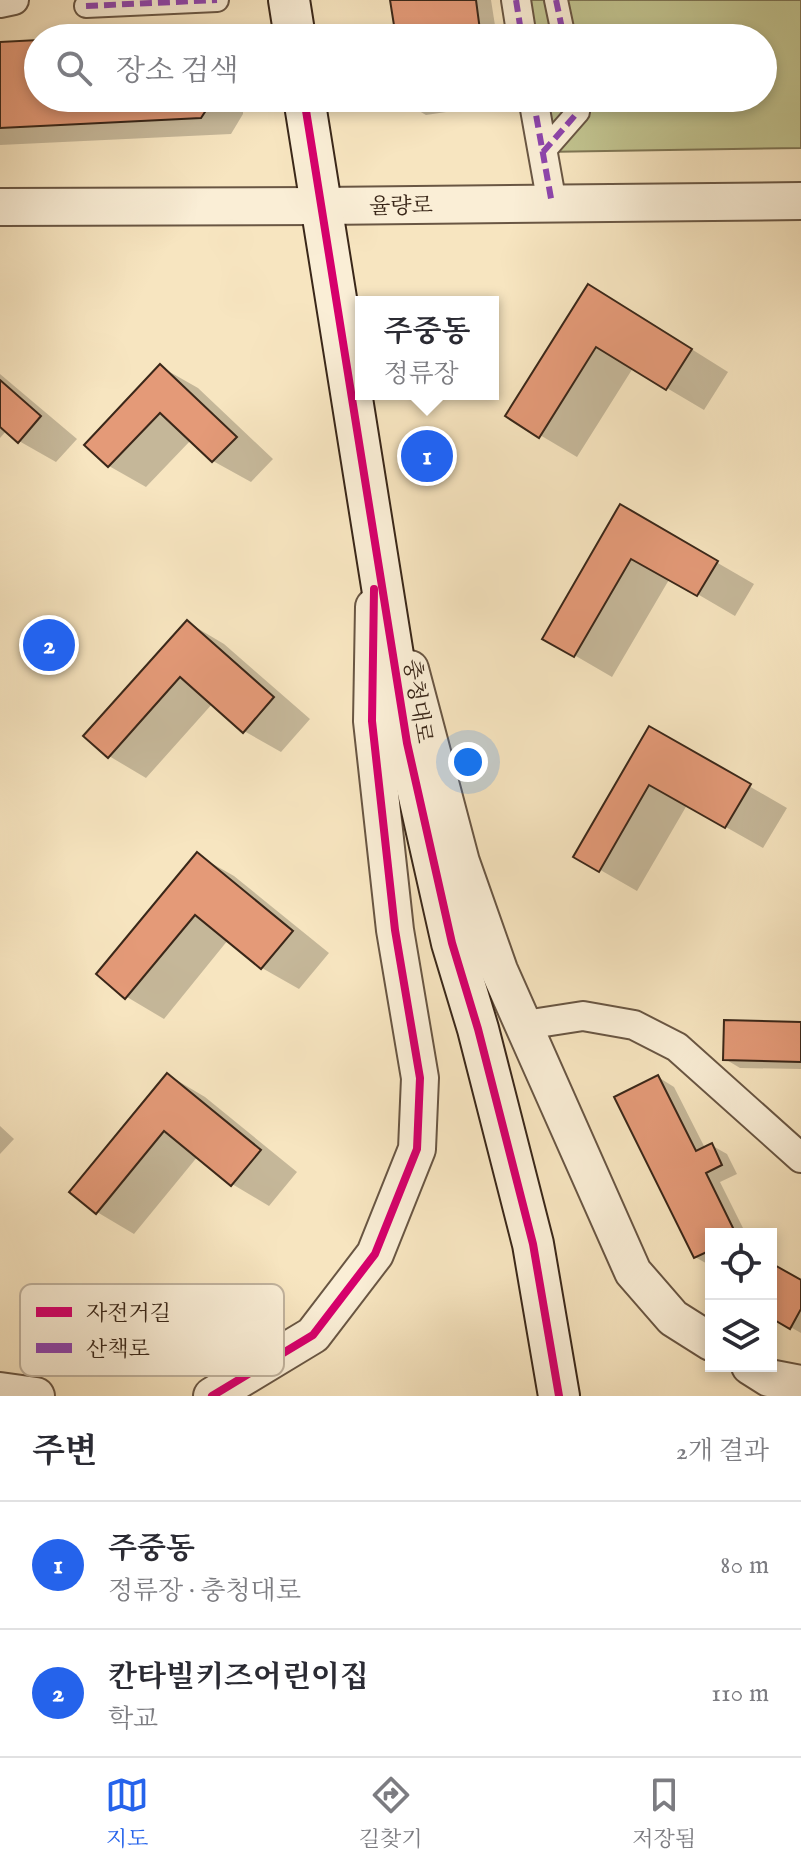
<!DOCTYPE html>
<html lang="ko">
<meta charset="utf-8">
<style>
:root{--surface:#fff;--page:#f2f2f3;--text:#2b2b33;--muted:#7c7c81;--line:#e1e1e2;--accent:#2563eb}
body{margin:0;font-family:"IM FELL English","Noto Serif KR",serif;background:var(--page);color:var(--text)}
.controls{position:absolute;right:24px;bottom:24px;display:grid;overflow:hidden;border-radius:0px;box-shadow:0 4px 12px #0003}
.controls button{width:72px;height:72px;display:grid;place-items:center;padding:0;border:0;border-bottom:2px solid var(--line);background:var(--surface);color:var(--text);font:40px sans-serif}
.you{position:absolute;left:468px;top:762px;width:28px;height:28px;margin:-20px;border:6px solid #fff;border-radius:50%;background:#1a73e8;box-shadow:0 0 0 12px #1a73e833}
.badge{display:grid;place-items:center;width:52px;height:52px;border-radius:50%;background:var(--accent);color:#fff;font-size:26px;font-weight:700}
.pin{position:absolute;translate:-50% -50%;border:4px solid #fff;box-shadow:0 2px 8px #0006}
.popup{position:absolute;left:355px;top:296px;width:144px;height:104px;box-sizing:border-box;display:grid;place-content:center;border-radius:0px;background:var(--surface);filter:drop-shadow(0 2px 6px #0005);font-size:26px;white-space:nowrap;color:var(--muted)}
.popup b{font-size:30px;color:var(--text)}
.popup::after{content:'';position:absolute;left:50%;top:100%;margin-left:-16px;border:16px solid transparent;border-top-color:var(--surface)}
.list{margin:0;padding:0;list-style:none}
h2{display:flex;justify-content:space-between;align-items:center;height:104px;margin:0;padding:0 32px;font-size:34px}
h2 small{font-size:26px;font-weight:400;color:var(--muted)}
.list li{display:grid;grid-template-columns:52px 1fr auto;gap:24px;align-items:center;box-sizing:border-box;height:128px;padding:0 32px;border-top:2px solid var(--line)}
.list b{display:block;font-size:30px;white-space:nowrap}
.list p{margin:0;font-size:26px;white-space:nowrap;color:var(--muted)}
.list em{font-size:26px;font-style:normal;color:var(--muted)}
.icon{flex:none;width:44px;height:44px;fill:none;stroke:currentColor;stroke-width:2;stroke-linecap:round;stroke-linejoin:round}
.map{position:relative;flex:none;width:801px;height:1396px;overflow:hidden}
.search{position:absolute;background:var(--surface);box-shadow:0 4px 12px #0003;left:24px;right:24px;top:24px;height:88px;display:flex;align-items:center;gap:20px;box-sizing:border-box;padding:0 28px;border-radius:44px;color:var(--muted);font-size:30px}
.sheet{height:360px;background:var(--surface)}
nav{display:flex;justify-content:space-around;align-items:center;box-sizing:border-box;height:112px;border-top:2px solid var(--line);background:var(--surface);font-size:22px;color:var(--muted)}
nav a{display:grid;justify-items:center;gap:4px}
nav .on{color:var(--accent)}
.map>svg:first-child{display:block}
.green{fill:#c1c38f;stroke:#7e7554;stroke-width:2}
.shadow{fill:#0003}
.building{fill:#e49a78;stroke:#3a2719;stroke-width:2}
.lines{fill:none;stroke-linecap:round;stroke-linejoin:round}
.pedestrian-casing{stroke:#695643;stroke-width:26}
.minor-casing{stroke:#695643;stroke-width:32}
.tertiary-casing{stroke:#695643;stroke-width:40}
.secondary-casing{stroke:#3a2719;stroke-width:44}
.pedestrian{stroke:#faeed6;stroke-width:22}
.minor{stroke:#faeed6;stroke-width:28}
.tertiary{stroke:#faeed6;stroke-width:36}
.secondary{stroke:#faeed6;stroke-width:40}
.quiet{stroke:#8e44ad;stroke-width:6;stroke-dasharray:12 6;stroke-linecap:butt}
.cycleway-casing{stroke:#faeed6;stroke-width:13}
.cycleway{stroke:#d6006c;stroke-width:8}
.labels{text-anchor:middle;stroke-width:6;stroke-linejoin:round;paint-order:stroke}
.street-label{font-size:22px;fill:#3a2719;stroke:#faeed6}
.key{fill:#faeed6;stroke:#c0b29d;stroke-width:2}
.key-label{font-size:22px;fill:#3a2719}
</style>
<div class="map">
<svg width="801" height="1396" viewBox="0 0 801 1396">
<rect width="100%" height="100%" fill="#f7e5c0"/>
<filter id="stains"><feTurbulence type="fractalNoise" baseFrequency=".0025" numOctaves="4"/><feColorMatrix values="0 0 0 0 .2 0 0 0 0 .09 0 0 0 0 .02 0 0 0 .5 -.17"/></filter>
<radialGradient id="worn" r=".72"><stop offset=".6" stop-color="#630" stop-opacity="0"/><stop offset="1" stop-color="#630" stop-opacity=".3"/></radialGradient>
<!-- green -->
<path class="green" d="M529 0H801V148L543 152 538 98H763V38H532Z"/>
<!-- shadow -->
<path class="shadow" d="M392 0H491L497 38H398Z
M212 27 231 38H121V30Z
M38 42V98H243V114L231 134 0 145V44Z
M407 98H507V103L426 115 407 104Z
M626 308 728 372 704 410 633 368 577 457 508 416Z
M161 367 198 388 273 459 251 482 213 461 191 440 146 487 109 466Z
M0 374 77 439 56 462 19 441 7 430 0 438Z
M621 507 754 584 735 616 670 578 612 677 545 638Z
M187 622 224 644 310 719 281 752 244 731 213 703 146 778 109 756Z
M650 729 787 808 763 848 687 805 637 891 576 856Z
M197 855 234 876 329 953 299 989 262 968 228 940 164 1019 127 997 98 974Z
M801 1024V1069L740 1068 725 1059Z
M168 1075 205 1097 297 1172 269 1206 232 1184 198 1156 134 1234 97 1212Z
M658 1077 674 1087 705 1148 711 1145 727 1154 737 1174 720 1182 746 1234H711V1266L695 1257Z
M0 1126 14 1139 0 1154Z
M771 1266 801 1283V1333L771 1316Z"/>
<!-- building -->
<path class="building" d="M390 0H476L481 38H396Z
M38 40V98H214L201 118 0 128V42Z
M588 284 692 349 666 390 596 347 539 438 505 416Z
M160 364 237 437 212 462 160 413 108 467 84 445Z
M0 380 41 416 18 443 0 427Z
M620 504 718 561 697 596 631 559 574 657 542 639Z
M187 620 274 697 243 733 180 677 108 758 83 736Z
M649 726 751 784 725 828 649 785 599 872 573 857Z
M197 852 293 931 261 969 195 915 125 999 96 974Z
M724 1020 801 1022V1062L723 1060Z
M167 1073 261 1150 231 1186 164 1131 96 1214 69 1192Z
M658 1075 696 1151 712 1143 722 1165 706 1173 736 1234H711V1250L694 1258 614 1097Z
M771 1263 801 1280V1309L790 1329 771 1318Z"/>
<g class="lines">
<!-- pedestrian casing -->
<g class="pedestrian-casing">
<path id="pedestrian" d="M556 0 564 38
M86 6 217 0
M543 152 578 112 575 98"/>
</g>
<!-- minor casing -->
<g class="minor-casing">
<path id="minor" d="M516 0 522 38
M0 3 14 0
M533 98 552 204
M525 1025 583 1016 634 1025 677 1047 801 1158"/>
</g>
<!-- tertiary casing -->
<g class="tertiary-casing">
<path id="tertiary" d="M0 207 321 206 801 201
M410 669 461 862 499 970 633 1272 673 1318 711 1342
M750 1366 769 1378 801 1384
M0 1391 36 1396
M212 1396 313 1335 375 1254 417 1149 420 1078 395 930 372 721 374 607"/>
</g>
<!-- secondary casing -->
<g class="secondary-casing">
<path id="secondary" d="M289 0 295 38
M304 98 407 743 452 943 478 1029 533 1244 559 1396"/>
</g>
<!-- pedestrian -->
<use href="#pedestrian" class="pedestrian"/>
<!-- minor -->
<use href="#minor" class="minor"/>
<!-- tertiary -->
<use href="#tertiary" class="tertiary"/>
<!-- secondary -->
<use href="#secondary" class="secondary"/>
<!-- quiet -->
<path class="quiet" d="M516 0 522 38
M556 0 564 38
M86 6 217 0
M533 98 552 204
M543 152 578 112 575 98"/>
<!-- cycleway casing -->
<g class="cycleway-casing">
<path id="cycleway" d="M304 98 407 743 452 943 478 1029 533 1244 559 1396
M212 1396 313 1335 375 1254 417 1149 420 1078 395 930 372 721 374 589"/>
</g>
<!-- cycleway -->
<use href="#cycleway" class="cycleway"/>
</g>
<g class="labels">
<!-- street labels -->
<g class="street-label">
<text transform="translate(401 205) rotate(-1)" y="8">율량로</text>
<text transform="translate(419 701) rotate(81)" y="8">충청대로</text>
</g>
</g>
<!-- legend -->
<rect x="20" y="1284" width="264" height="92" rx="12" class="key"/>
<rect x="36" y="1307" width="36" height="10" fill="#d6006c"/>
<rect x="36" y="1343" width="36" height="10" fill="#8e44ad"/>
<g class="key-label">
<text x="86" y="1320">자전거길</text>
<text x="86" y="1356">산책로</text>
</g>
<rect width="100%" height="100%" filter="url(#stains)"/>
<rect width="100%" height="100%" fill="url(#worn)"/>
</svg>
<div class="controls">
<button><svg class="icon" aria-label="locate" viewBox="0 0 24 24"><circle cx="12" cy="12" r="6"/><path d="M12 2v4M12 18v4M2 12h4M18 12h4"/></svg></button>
<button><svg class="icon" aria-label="layers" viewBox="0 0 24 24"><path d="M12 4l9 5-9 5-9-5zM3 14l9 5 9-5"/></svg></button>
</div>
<div class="you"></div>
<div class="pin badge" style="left:427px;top:456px">1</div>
<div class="popup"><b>주중동</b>정류장</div>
<div class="pin badge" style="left:49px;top:645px">2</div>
<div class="search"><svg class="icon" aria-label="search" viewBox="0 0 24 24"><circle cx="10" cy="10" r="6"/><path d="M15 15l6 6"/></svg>장소 검색</div>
</div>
<section class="sheet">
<h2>주변<small>2개 결과</small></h2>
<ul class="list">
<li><span class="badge">1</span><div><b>주중동</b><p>정류장 · 충청대로</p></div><em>80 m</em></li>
<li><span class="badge">2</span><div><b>칸타빌키즈어린이집</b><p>학교</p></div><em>110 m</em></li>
</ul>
</section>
<nav>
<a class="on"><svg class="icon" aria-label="map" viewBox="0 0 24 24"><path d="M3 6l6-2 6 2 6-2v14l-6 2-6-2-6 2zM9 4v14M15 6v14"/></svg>지도</a>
<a><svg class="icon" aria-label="directions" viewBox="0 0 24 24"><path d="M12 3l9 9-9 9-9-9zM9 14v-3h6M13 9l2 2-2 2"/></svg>길찾기</a>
<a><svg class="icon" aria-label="saved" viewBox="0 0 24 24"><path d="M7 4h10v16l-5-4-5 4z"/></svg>저장됨</a>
</nav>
